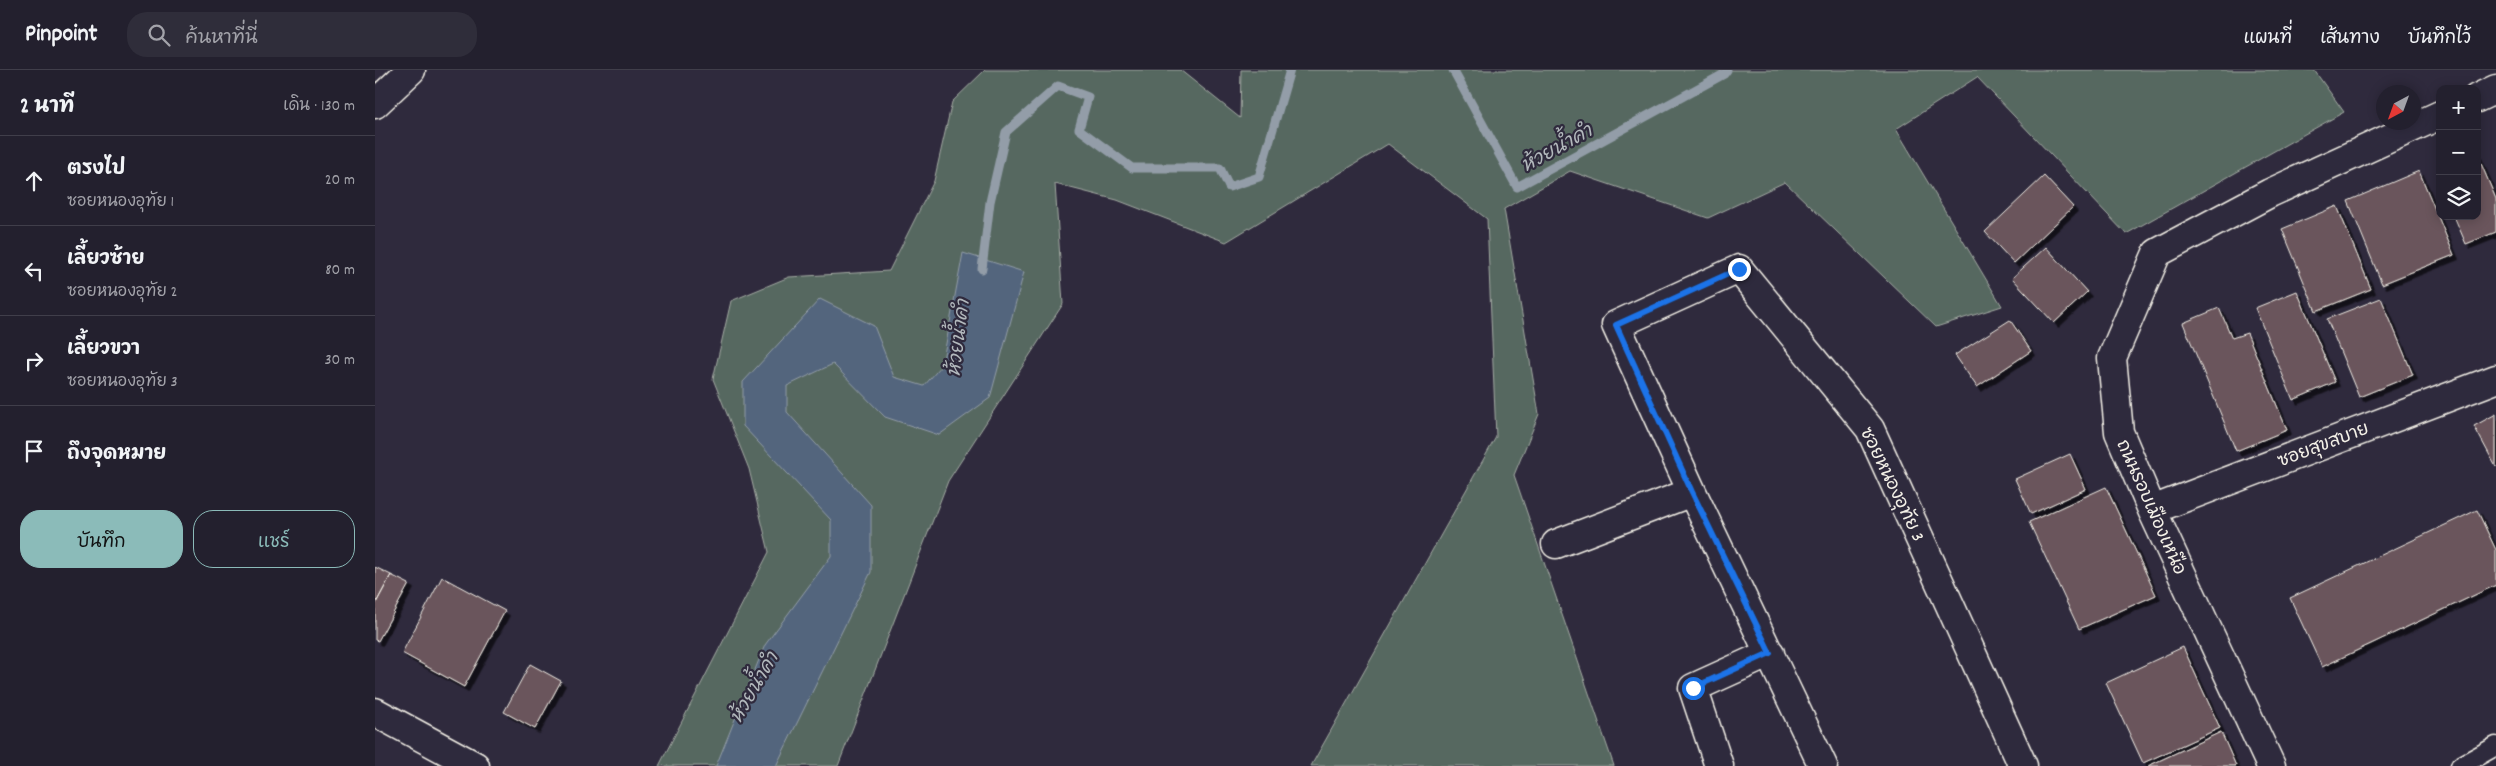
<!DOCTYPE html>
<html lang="th">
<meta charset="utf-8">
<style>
:root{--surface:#23202e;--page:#2f2d3a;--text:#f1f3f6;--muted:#a3a3aa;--line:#403e4a;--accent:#8bbbb9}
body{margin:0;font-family:Dekko,"Playpen Sans Thai",sans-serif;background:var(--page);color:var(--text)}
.controls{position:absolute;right:15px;top:15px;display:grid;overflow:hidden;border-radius:10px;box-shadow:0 2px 12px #0003}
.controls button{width:45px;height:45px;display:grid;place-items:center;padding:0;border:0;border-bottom:1px solid var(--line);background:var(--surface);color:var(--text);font:25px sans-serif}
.compass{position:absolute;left:2001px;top:15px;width:45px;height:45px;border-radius:50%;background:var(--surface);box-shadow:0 2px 12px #0003;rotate:221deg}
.stop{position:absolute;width:15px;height:15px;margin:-11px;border:4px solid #1a73e8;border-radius:50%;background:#fff}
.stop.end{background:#1a73e8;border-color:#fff;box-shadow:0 1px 5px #0008}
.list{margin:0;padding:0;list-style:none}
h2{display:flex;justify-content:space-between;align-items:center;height:65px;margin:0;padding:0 20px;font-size:21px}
h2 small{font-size:16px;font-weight:400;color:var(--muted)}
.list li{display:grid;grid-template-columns:32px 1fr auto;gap:15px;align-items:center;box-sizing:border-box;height:90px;padding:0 20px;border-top:1px solid var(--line)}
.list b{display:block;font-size:19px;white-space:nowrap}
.list p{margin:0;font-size:16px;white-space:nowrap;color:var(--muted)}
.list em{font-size:16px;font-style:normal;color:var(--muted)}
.actions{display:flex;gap:10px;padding:15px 20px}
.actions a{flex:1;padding:11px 0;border:1px solid var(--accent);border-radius:20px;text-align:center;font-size:18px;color:var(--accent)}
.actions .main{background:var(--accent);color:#111}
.icon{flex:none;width:28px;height:28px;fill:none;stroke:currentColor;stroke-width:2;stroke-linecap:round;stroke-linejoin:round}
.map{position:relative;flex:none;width:2121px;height:696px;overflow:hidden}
header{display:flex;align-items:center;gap:30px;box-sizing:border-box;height:70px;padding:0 25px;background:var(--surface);border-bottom:1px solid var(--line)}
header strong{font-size:24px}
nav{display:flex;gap:28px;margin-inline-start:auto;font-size:18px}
.search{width:350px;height:45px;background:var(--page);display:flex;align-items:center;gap:12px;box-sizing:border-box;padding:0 18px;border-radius:20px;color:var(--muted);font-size:19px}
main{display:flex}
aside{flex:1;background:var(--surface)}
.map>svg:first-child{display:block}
.green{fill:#566861;stroke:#a5aca4}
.water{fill:#52657d;stroke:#939da8}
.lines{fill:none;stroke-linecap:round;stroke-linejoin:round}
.stream{stroke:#939da8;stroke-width:9}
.building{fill:#6b545c;stroke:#f4f1e8;filter:url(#shadow)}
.lane-casing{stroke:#f4f1e8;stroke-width:21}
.street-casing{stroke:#f4f1e8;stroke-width:31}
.secondary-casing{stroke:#f4f1e8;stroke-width:31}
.lane{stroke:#2f2a3d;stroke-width:18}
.street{stroke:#2f2a3d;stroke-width:28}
.secondary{stroke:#2f2a3d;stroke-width:28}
.route{stroke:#1a73e8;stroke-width:6}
.labels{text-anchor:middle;stroke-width:4.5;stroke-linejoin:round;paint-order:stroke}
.street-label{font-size:18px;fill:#f4f1e8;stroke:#2f2a3d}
.water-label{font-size:19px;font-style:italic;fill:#b3b9bd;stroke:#2f2a3d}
</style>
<header>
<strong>Pinpoint</strong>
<div class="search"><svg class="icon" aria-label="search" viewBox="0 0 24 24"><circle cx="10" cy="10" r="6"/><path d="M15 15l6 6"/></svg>ค้นหาที่นี่</div>
<nav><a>แผนที่</a><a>เส้นทาง</a><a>บันทึกไว้</a></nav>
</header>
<main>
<aside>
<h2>2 นาที<small>เดิน · 130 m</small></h2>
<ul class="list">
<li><svg class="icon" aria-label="ahead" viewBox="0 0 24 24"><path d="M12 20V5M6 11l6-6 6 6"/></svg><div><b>ตรงไป</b><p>ซอยหนองอุทัย 1</p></div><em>20 m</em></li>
<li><svg class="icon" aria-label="left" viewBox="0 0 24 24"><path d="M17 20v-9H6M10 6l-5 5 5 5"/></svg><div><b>เลี้ยวซ้าย</b><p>ซอยหนองอุทัย 2</p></div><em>80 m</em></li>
<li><svg class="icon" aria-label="right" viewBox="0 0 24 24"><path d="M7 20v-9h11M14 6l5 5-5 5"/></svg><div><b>เลี้ยวขวา</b><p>ซอยหนองอุทัย 3</p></div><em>30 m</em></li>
<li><svg class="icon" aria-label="arrive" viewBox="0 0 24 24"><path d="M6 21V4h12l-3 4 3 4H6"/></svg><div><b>ถึงจุดหมาย</b></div></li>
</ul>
<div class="actions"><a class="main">บันทึก</a><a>แชร์</a></div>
</aside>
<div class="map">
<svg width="2121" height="696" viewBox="0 0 2121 696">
<defs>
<filter id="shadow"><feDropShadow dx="4.5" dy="4.5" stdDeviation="0" flood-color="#0009"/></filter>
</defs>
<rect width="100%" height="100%" fill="#2f2a3d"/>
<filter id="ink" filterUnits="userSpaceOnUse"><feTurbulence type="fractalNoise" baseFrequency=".02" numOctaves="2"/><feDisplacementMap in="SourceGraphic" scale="10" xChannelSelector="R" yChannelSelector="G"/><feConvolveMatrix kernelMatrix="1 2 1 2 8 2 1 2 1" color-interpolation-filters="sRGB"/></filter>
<g filter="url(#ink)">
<!-- green -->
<path class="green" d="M610 0H805L865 48 866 0H1939L1969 42 1751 164 1602 7 1521 59 1627 236 1561 257 1410 112 1333 148 1195 101 1129 139 1164 344 1139 405 1239 696H936L1121 367 1112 149 1013 74 851 172 742 130 680 114 688 234 573 411 463 696H284L394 482 374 399 338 309 356 231 414 207 514 201 559 111 577 32Z"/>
<!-- water -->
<path class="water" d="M588 183 649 202 615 328 564 365 510 347 458 294 412 316V342L496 435V502L401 696H341L390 575 456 486V450L368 356V312L445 229 499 256 519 307 549 316 567 295Z"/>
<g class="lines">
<!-- stream -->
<path class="stream" d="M1078 0 1142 117 1349 4 1352 0
M607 199 615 132 631 62 683 16 713 27 704 59 757 98H845L854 117 884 107 915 0"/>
</g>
<!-- building -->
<path class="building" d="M2102 84 2121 129V162L2091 174 2079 146H2102Z
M2044 101 2079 185 2007 214 1973 131Z
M1669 106 1698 137 1639 193 1610 162Z
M1962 136 1996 219 1941 241 1907 159Z
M1671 177 1712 222 1679 253 1637 208Z
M1922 221 1960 312 1918 330 1880 238Z
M2006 228 2038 305 1984 327 1952 249Z
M1844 238 1857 268 1872 263 1912 360 1861 381 1808 253Z
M1635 250 1656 281 1602 317 1580 285Z
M2121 344V397L2099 356Z
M1695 384 1711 419 1656 444 1640 409Z
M1731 417 1781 525 1704 559 1654 452Z
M2102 440 2121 480V515L1947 597 1915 528Z
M0 497 16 505 0 535Z
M16 505 34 514 3 571 0 570V535Z
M67 507 130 541 89 617 27 583Z
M1808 577 1845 658 1768 693 1731 613Z
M155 594 186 611 160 659 129 642Z
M1846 662 1861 696H1773Z"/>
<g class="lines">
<!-- lane casing -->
<g class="lane-casing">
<path id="lane" d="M2085 696 2121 676"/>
</g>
<!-- street casing -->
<g class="street-casing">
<path id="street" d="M2102 28 2121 19
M0 34 36 0
M1777 440 2121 309
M1181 474 1317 422
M1344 696 1318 618 1395 583
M1448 696 1317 422 1241 255 1364 199 1495 359 1648 696
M1896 696 1777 440 1744 362 1737 288 1782 183 1895 123 2065 45"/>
</g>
<!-- secondary casing -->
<g class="secondary-casing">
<path id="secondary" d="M0 642 100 696"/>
</g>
<!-- lane -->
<use href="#lane" class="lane"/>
<!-- street -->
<use href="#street" class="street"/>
<!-- secondary -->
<use href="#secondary" class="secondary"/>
</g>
</g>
<g class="lines" filter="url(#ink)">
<!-- route -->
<path class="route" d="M1318 618 1395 583 1317 422 1241 255 1364 199"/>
</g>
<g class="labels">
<!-- street labels -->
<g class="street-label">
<text transform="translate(1948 374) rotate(-21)" y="6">ซอยสุขสบาย</text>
<text transform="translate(1518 414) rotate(64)" y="6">ซอยหนองอุทัย 3</text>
<text transform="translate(1777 437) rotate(66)" y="6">ถนนรอบเมืองเหนือ</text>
</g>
<!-- water labels -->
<g class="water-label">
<text transform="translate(1181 77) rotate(-29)" y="7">ห้วยน้ำคำ</text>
<text transform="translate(582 268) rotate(-83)" y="7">ห้วยน้ำคำ</text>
<text transform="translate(378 617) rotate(-60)" y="7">ห้วยน้ำคำ</text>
</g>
</g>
</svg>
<div class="controls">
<button>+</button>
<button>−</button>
<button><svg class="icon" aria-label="layers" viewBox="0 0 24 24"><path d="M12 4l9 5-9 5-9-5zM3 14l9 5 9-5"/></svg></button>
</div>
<svg class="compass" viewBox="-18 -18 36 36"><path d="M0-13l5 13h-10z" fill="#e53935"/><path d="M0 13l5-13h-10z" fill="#a3a3aa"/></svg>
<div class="stop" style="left:1318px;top:618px"></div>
<div class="stop end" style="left:1364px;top:199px"></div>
</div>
</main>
